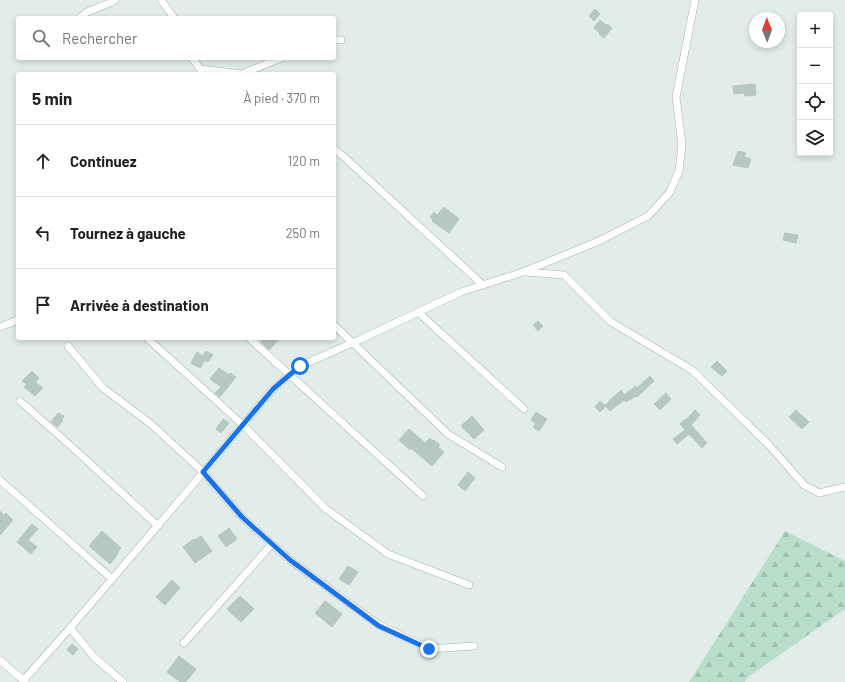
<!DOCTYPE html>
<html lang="fr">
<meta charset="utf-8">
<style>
:root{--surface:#fff;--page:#f6f6f6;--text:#202124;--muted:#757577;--line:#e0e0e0}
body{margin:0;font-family:Barlow,sans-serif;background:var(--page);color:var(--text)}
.controls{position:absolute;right:12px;top:12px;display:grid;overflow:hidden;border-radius:4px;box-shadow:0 2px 6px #0003}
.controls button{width:36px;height:36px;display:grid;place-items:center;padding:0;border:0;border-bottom:1px solid var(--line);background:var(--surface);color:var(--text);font:20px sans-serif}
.compass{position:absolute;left:749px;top:12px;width:36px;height:36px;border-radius:50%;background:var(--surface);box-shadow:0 2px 6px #0003;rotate:359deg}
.stop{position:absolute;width:12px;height:12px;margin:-9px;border:3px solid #1a73e8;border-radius:50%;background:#fff}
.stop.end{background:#1a73e8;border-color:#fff;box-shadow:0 1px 4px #0008}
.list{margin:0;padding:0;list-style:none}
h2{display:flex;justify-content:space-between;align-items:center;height:52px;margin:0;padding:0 16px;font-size:17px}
h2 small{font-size:13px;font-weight:400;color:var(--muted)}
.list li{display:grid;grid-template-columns:26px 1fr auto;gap:12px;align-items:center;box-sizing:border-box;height:72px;padding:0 16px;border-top:1px solid var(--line)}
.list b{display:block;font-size:15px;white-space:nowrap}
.list em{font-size:13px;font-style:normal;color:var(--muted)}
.icon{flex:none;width:22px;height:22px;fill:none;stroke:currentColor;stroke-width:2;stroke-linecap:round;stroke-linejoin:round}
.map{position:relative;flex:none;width:845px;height:682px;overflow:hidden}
.search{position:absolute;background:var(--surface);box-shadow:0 2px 6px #0003;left:16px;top:16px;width:320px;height:44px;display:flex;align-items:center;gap:10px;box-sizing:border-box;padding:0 14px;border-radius:4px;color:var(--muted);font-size:15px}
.panel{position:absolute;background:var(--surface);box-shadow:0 2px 6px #0003;left:16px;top:72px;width:320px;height:268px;border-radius:4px}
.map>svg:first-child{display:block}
.forest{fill:url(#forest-firs)}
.building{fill:#b7c8c4;stroke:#b4c7c2}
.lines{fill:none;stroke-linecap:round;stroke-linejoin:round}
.minor-casing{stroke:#a4b5b2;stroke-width:8}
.minor{stroke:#fff;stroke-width:7}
.route{stroke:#1a73e8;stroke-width:5}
</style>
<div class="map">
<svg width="845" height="682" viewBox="0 0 845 682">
<defs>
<pattern id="forest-firs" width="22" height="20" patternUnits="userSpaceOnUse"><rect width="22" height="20" fill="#b9dfca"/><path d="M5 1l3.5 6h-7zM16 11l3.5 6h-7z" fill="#9fc0ae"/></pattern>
</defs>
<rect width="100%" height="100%" fill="#e2edea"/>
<!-- forest -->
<path class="forest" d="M785 531 845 561V609L748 677 745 682H689Z"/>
<!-- building -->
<path class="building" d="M595 9 600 14 594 21 589 16Z
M600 20 606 25 607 24 612 28 604 38 599 34 600 33 594 28Z
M755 84 756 95 745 96 744 93 734 94 733 86Z
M738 151 746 153 744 157 751 159 748 168 733 165Z
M444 207 459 219 449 233 432 221 433 219 430 217 434 212 437 215Z
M785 233 798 235 796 243 783 240Z
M538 321 543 326 538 331 533 325Z
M265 338H280L269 350 261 342Z
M206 351 213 355 208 362 205 360 200 368 191 363 197 352 202 356Z
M717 361 727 371 722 376 711 367Z
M219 368 229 375 230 373 236 377 220 397 215 393 221 387 210 379Z
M32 371 39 378 35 382 43 388 35 396 24 387 27 384 22 381Z
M650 376 654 381 637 397 636 396 626 402 624 400 610 411 605 405 621 390 624 395 636 386 637 388Z
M666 393 671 399 660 410 654 404Z
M600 401 606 406 600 412 595 407Z
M695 410 700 415 691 425 707 443 702 448 689 434 677 444 673 439 685 430 680 424 685 419 686 420Z
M796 410 809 422 802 429 789 417Z
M536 412 547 419 539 431 533 427 536 424 531 420Z
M58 413 64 416 62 420H63L58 427 51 422Z
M472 416 484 430 474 439 461 426Z
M223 419 229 423 221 433 216 429Z
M409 429 425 443 430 438 433 441 434 440 440 445 438 447 444 452 432 466 411 448 410 450 399 440Z
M468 472 475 478 465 491 458 485Z
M0 511 4 515 6 513 13 520 0 535Z
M32 524 38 529 28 540 37 547 31 554 17 542Z
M229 528 237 539 226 547 218 536Z
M102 531 121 548 117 553 118 554 110 564 89 546Z
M201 536 212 551 195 563 183 547 194 539 195 540Z
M348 566 358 572 349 585 339 579Z
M172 580 180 588 165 605 156 597Z
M240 596 254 609 241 622 227 609Z
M325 601 342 614 332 627 315 613Z
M72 644 78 649 73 655 67 650Z
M179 656 196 669 186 682H180L167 672Z"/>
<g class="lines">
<!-- minor casing -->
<g class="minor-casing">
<path id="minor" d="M161 0 174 18
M79 18 87 12 112 2 115 0
M334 40H341
M192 58 200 69 242 74 281 58
M334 149 343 156 483 285
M525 272 564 275 611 322 692 370 769 445 804 485 819 493 845 487
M418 312 524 409
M334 325 448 434 502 467
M0 327 18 320
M147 338 243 425 326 509 388 554 469 585
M249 338 423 496
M68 346 103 388 151 424 203 472 242 517 290 560 379 625 429 649 474 646
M20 401 72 447 158 526
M0 480 112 579
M70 628 95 658 123 682
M184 643 272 544
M0 660 25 682
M22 682 70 628 184 495 273 389 300 366 359 340 461 292 523 272 599 241 648 216 670 192 679 171 682 144 676 97 695 0"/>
</g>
<!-- minor -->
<use href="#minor" class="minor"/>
</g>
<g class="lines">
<!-- route -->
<path class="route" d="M300 366 273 389 203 472 242 517 290 560 379 626 429 649"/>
</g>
</svg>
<div class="controls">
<button>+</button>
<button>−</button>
<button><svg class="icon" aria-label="locate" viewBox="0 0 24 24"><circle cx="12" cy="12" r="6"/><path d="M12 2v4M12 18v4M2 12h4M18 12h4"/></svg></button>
<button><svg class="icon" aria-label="layers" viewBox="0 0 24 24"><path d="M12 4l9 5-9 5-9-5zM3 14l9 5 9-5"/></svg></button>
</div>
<svg class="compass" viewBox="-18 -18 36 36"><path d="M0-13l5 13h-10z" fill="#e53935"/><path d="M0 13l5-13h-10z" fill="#757577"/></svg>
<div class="stop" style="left:300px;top:366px"></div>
<div class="stop end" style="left:429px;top:649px"></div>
<div class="search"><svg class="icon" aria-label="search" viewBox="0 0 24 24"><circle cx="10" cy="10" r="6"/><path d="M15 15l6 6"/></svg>Rechercher</div>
<section class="panel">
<h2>5 min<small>À pied · 370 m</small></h2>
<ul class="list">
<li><svg class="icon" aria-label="ahead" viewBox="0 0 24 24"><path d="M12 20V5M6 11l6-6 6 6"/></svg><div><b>Continuez</b></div><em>120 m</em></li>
<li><svg class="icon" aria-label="left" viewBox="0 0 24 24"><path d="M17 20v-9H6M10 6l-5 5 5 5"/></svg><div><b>Tournez à gauche</b></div><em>250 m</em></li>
<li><svg class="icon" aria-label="arrive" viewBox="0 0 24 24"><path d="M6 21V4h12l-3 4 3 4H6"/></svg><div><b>Arrivée à destination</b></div></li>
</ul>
</section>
</div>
